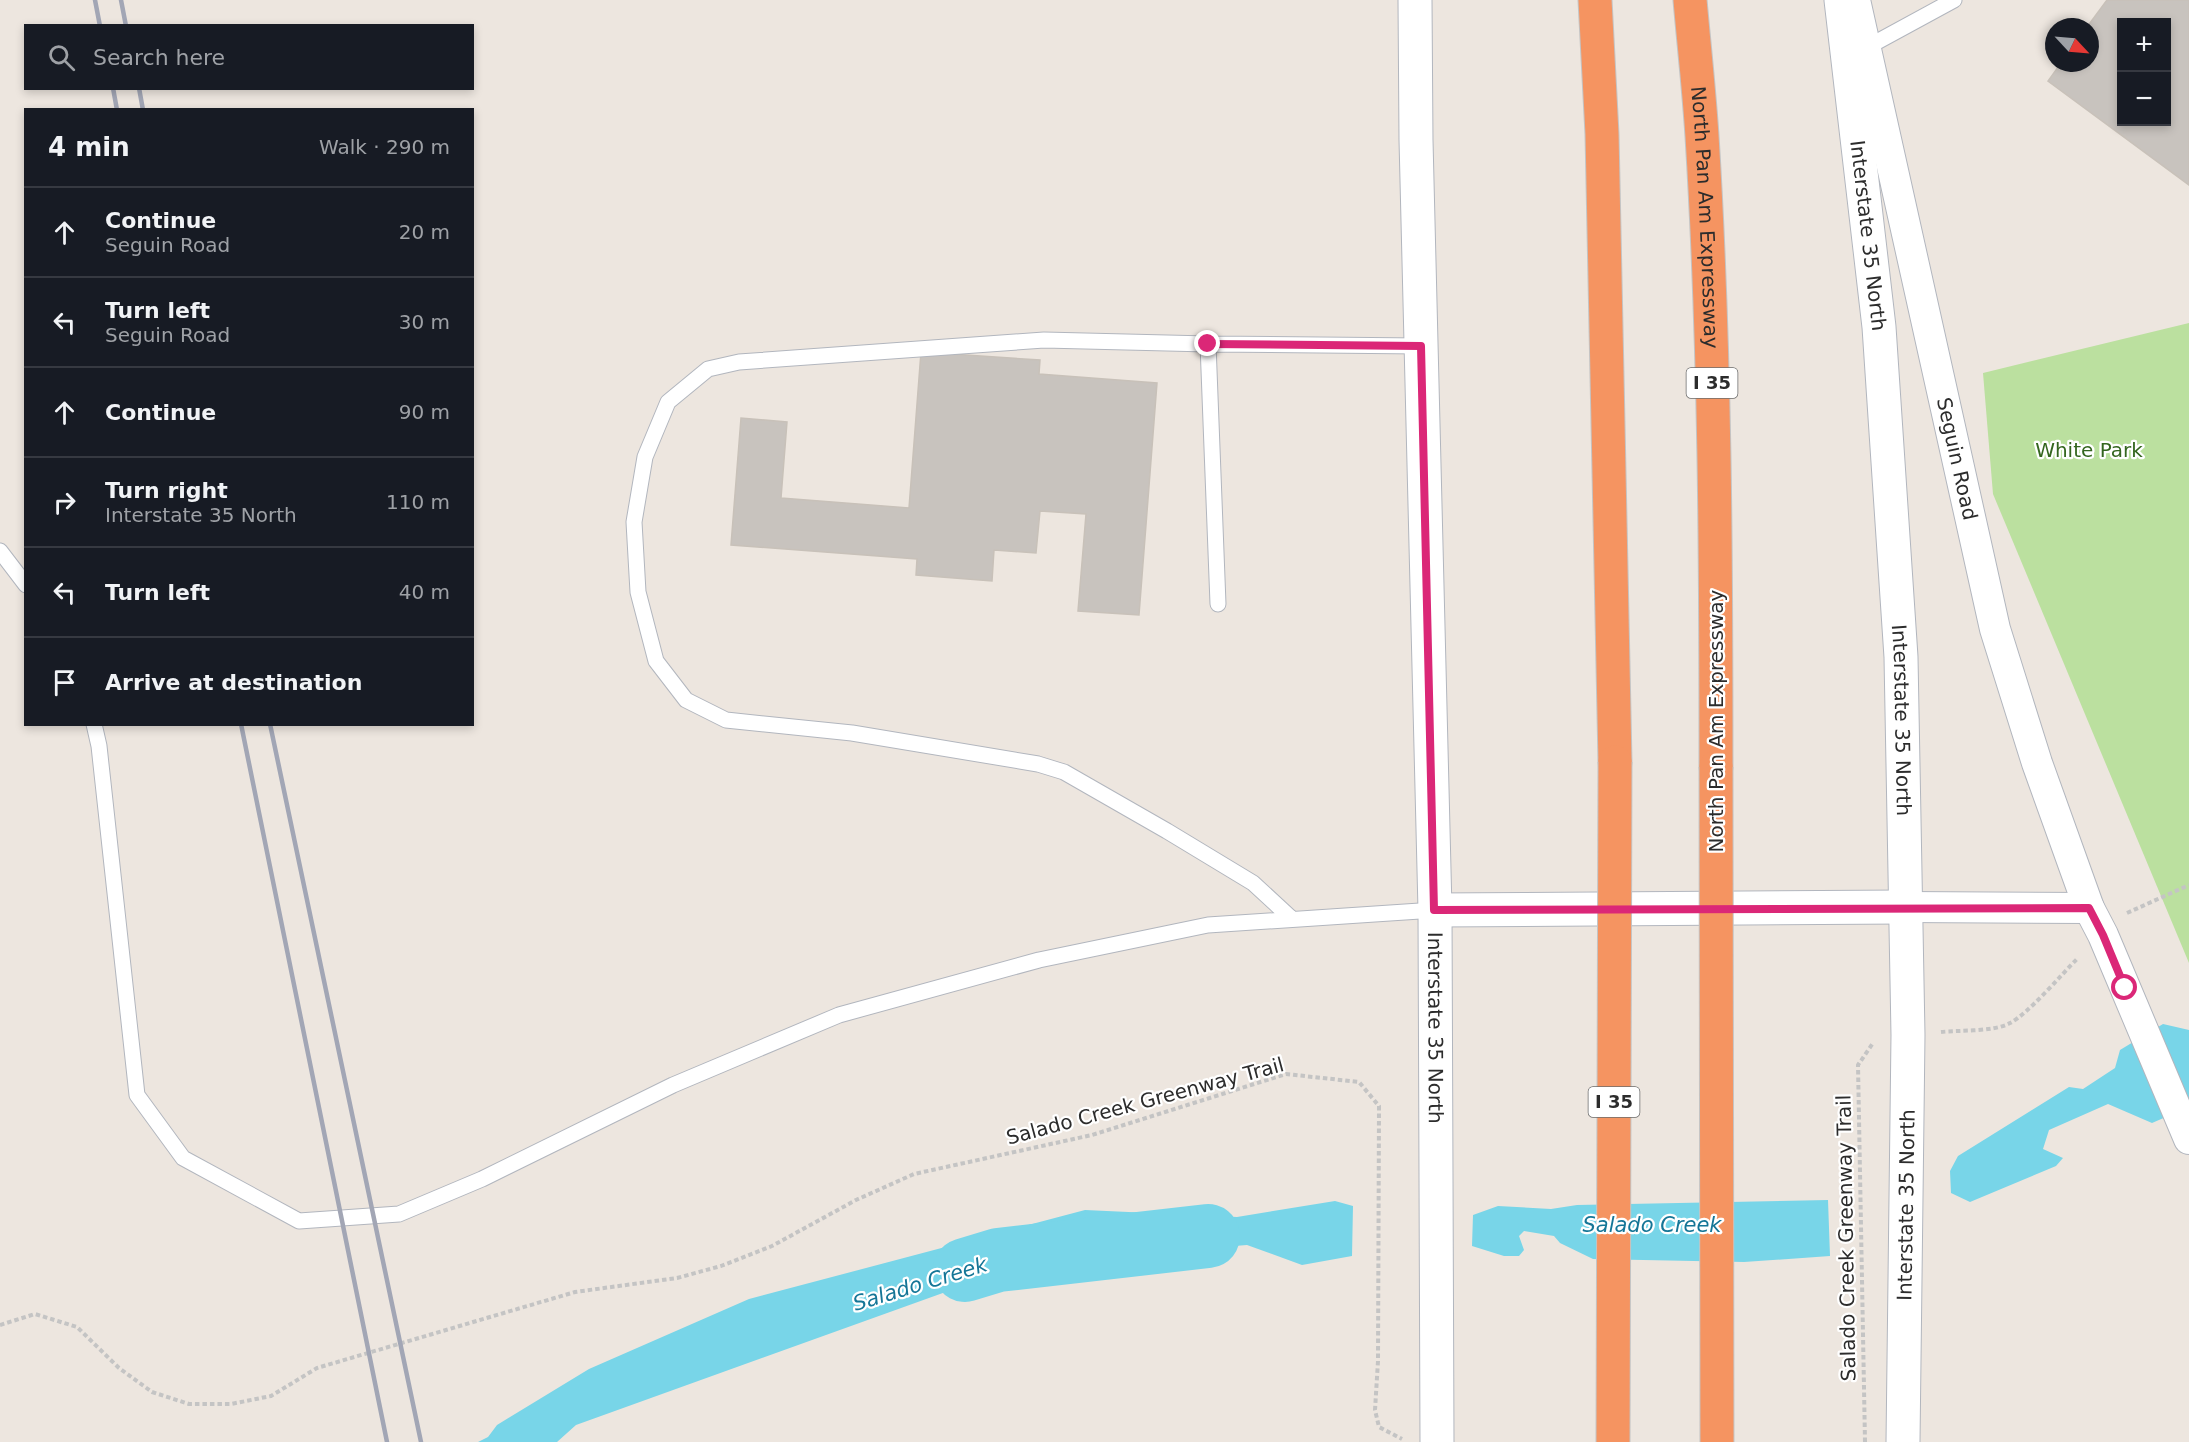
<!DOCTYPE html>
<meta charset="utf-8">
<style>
:root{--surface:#171b24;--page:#242831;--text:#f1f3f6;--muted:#9ea1a6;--line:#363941}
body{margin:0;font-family:"DejaVu Sans",sans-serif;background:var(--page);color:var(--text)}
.controls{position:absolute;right:18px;top:18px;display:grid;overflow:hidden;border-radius:0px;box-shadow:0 3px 9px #0003}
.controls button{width:54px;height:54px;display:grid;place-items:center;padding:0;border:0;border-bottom:2px solid var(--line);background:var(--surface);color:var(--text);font:30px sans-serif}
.compass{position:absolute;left:2045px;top:18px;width:54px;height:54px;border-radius:50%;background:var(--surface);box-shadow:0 3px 9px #0003;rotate:116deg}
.stop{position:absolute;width:18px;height:18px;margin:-14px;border:4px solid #db2777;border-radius:50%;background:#fff}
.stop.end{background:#db2777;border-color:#fff;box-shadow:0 2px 6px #0008}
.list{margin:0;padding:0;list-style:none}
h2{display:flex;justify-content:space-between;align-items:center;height:78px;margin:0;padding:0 24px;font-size:26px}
h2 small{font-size:20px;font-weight:400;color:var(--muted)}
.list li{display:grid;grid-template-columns:39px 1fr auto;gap:18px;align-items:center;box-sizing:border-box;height:90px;padding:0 24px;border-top:2px solid var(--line)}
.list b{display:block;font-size:22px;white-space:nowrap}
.list p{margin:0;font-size:20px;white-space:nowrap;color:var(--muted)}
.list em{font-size:20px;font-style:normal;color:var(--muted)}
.icon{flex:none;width:33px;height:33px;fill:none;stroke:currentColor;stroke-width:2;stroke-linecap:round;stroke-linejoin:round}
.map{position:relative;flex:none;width:2189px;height:1442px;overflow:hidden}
.search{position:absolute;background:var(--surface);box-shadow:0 3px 9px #0003;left:24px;top:24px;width:450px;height:66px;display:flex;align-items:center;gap:15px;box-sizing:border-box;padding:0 21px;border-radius:0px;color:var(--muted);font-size:22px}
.panel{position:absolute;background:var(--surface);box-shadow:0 3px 9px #0003;left:24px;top:108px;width:450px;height:618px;border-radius:0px}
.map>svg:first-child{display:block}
.green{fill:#bbe09f}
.water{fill:#78d5e8}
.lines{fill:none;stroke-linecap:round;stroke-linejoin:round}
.river{stroke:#78d5e8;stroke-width:64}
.building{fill:#c8c3be;stroke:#c8c1b9;stroke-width:1.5;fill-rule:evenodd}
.lane-casing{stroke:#b2b6be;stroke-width:17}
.street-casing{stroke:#b2b6be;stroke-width:32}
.secondary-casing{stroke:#b2b6be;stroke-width:35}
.highway-casing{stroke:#c4c4c4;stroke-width:35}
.path{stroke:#c4c4c4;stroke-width:4;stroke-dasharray:4.5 3;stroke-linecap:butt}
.lane{stroke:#fff;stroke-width:15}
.street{stroke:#fff;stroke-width:30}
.secondary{stroke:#fff;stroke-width:33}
.highway{stroke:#f59461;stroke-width:33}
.rail{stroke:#a2a6b5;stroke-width:4.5}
.highway-bridge-casing{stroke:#c4c4c4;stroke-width:35;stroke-linecap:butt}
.highway-bridge{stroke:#f59461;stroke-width:33}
.route{stroke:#db2777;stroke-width:8}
.labels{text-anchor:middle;stroke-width:4.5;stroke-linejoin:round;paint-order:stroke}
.shield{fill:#fff;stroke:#6b6b6b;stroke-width:1.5}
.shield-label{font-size:18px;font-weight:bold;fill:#2c2c2c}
.street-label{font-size:20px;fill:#2c2c2c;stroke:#fff}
.park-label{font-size:20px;fill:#34661f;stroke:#fff}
.water-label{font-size:21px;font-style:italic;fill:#157697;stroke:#fff}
</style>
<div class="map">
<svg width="2189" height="1442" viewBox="0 0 2189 1442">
<rect width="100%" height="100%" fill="#ede6df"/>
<!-- green -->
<path class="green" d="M2189 323V963L1993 494 1983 373Z"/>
<!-- water -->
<path class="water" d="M2163 1024 2189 1030V1107L2152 1123 2108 1104 2049 1130 2043 1149 2063 1158 2056 1166 1970 1202 1951 1193 1950 1171 1958 1156 2069 1087 2083 1089 2115 1068 2120 1050Z
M1828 1200 1830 1256 1744 1262 1593 1259 1560 1243 1554 1236 1524 1231 1519 1236 1524 1250 1519 1256H1504L1472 1246 1473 1215 1498 1206 1551 1209 1577 1205Z
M1335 1201 1353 1206 1352 1256 1302 1265 1247 1245 1147 1253 1093 1239 576 1425 557 1442H478L488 1437 497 1425 589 1369 749 1299 1085 1210 1237 1217Z"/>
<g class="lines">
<!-- river -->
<path class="river" d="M965 1270 998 1260 1208 1236"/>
</g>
<!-- building -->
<path class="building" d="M2107 0H2189V185L2048 81 2061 63H2090V27H2087ZM2122 22H2166V122H2122Z
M921 352 1040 360 1039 374 1157 383 1139 615 1078 611 1086 514 1040 511 1036 553 994 550 992 581 916 575 917 559 731 545 741 418 787 422 781 498 909 508Z"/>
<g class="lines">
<!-- lane casing -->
<g class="lane-casing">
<path id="lane" d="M1862 50 1954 0
M1208 344 1044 340 739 362 708 369 668 402 645 457 634 522 638 592 656 661 686 700 726 720 852 733 1038 764 1064 772 1167 831 1253 883 1292 919
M0 551 26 585
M1218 604 1208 344 1421 346
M94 724 99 746 137 1095 183 1158 299 1221 399 1214 482 1179 673 1085 839 1015 1039 960 1208 925 1435 910"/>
</g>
<!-- street casing -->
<g class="street-casing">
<g id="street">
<path id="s1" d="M1855 0 1995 629 2037 763 2089 908 2103 935 2189 1139"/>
<path d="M1905 907 2089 908"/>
</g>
</g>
<!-- secondary casing -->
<g class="secondary-casing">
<g id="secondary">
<path id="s2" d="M1415 0 1416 140 1435 910 1437 1442"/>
<path id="s3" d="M1841 0 1879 327 1901 657 1908 1035 1903 1442"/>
<path d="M1435 910 1905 907"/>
</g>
</g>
<!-- highway casing -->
<g class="highway-casing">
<g id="highway">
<path d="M1595 0 1602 134 1615 762"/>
<path id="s4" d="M1690 0C1694 45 1699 90 1702 136 1715 346 1716 557 1716 767"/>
</g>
</g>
<!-- path -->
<path class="path" d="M2127 913 2189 885
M1941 1032C1960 1030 1994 1032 2010 1023 2028 1014 2061 975 2077 959
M0 1325 35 1314 77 1327 119 1368 152 1392 189 1404H231L271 1396 317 1368 575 1292 677 1278 721 1266 772 1246 856 1200 914 1174 1092 1135 1286 1074 1359 1082 1379 1106 1378 1361 1375 1410 1379 1427 1402 1439
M1865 1442 1858 1065 1873 1043"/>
<!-- lane -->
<use href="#lane" class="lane"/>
<!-- street -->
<use href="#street" class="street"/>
<!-- secondary -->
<use href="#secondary" class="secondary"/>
<!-- highway -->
<use href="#highway" class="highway"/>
<!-- rail -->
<path class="rail" d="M95 0 100 26
M121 0 126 26
M113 88 117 110
M139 88 143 110
M241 724 387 1442
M270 724 421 1442"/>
<!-- highway-bridge casing -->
<g class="highway-bridge-casing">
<path id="highway-bridge" d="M1716 767 1717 1442
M1613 1442 1615 762"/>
</g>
<!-- highway-bridge -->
<use href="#highway-bridge" class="highway-bridge"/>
</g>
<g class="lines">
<!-- route -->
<path class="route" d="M1208 344 1421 346 1434 910 2089 908 2103 935 2125 988"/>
</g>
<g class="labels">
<!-- shield labels -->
<g class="shield">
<rect x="1686.5" y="368" width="51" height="30" rx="4.5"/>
<rect x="1588.5" y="1087" width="51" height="30" rx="4.5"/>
</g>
<g class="shield-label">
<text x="1712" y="389">I 35</text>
<text x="1614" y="1108">I 35</text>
</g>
<!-- street labels -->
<g class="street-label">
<text dy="7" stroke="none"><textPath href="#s4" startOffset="218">North Pan Am Expressway</textPath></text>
<text dy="7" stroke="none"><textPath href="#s3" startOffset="237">Interstate 35 North</textPath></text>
<text dy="7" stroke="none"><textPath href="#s1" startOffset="470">Seguin Road</textPath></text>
<text dy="7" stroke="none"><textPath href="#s3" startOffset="723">Interstate 35 North</textPath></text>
<text transform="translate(1716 721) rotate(-90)" y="7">North Pan Am Expressway</text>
<text dy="7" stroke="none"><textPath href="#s2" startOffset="1028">Interstate 35 North</textPath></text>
<text transform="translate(1145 1101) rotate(-15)" y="7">Salado Creek Greenway Trail</text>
<text transform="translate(1906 1205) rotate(-89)" y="7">Interstate 35 North</text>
<text transform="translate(1846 1238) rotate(-91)" y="7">Salado Creek Greenway Trail</text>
</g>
<!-- park labels -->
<g class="park-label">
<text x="2089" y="457">White Park</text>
</g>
<!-- water labels -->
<g class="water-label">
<text x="1652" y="1232">Salado Creek</text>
<text transform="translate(920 1284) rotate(-17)" y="7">Salado Creek</text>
</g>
</g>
</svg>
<div class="controls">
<button>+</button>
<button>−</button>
</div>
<svg class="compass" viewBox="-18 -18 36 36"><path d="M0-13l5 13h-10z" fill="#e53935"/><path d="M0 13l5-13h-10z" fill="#9ea1a6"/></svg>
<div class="stop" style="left:2125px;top:988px"></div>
<div class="stop end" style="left:1208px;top:344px"></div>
<div class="search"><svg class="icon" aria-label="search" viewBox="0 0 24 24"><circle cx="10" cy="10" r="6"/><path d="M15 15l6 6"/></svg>Search here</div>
<section class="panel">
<h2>4 min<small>Walk · 290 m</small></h2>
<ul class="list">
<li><svg class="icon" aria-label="ahead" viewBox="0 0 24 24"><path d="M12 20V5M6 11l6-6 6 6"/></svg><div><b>Continue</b><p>Seguin Road</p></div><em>20 m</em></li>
<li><svg class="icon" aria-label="left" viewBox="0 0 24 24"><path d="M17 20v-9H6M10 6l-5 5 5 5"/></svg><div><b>Turn left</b><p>Seguin Road</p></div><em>30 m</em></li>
<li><svg class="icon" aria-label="ahead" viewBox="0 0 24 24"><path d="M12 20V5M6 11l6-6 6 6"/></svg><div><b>Continue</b></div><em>90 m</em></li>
<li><svg class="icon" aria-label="right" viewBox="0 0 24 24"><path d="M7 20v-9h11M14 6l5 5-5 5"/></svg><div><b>Turn right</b><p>Interstate 35 North</p></div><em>110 m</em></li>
<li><svg class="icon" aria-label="left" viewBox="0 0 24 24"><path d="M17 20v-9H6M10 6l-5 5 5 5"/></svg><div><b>Turn left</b></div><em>40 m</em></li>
<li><svg class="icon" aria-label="arrive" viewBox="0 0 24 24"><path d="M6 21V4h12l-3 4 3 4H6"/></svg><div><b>Arrive at destination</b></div></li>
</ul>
</section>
</div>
